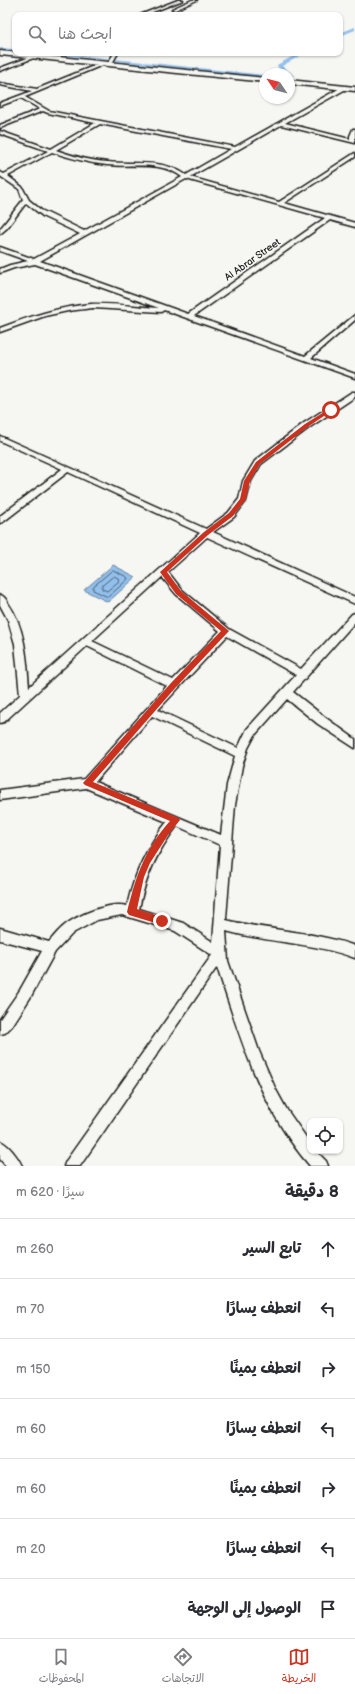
<!DOCTYPE html>
<html lang="ar">
<meta charset="utf-8">
<style>
:root{--surface:#fff;--page:#f7f7f7;--text:#2b2b33;--muted:#7c7c81;--line:#e1e1e2;--accent:#c8321e}
body{margin:0;font-family:"Balsamiq Sans","Playpen Sans Arabic",sans-serif;background:var(--page);color:var(--text);direction:rtl}
.controls{position:absolute;right:12px;bottom:12px;display:grid;overflow:hidden;border-radius:8px;box-shadow:0 1px 3px #0004}
.controls button{width:36px;height:36px;display:grid;place-items:center;padding:0;border:0;border-bottom:1px solid var(--line);background:var(--surface);color:var(--text);font:20px sans-serif}
.compass{position:absolute;left:259px;top:68px;width:36px;height:36px;border-radius:50%;background:var(--surface);box-shadow:0 1px 3px #0004;rotate:305deg}
.stop{position:absolute;width:12px;height:12px;margin:-9px;border:3px solid #c8321e;border-radius:50%;background:#fff}
.stop.end{background:#c8321e;border-color:#fff;box-shadow:0 1px 4px #0008}
.list{margin:0;padding:0;list-style:none}
h2{display:flex;justify-content:space-between;align-items:center;height:52px;margin:0;padding:0 16px;font-size:17px}
h2 small{font-size:13px;font-weight:400;color:var(--muted)}
.list li{display:grid;grid-template-columns:26px 1fr auto;gap:12px;align-items:center;box-sizing:border-box;height:60px;padding:0 16px;border-top:1px solid var(--line)}
.list b{display:block;font-size:15px;white-space:nowrap}
.list em{font-size:13px;font-style:normal;color:var(--muted)}
.icon{flex:none;width:22px;height:22px;fill:none;stroke:currentColor;stroke-width:2;stroke-linecap:round;stroke-linejoin:round}
.map{position:relative;flex:none;width:355px;height:1166px;overflow:hidden;direction:ltr}
.search{position:absolute;background:var(--surface);box-shadow:0 1px 3px #0004;left:12px;right:12px;top:12px;height:44px;display:flex;align-items:center;gap:10px;box-sizing:border-box;padding:0 14px;border-radius:8px;color:var(--muted);font-size:15px}
.sheet{height:472px;background:var(--surface)}
nav{display:flex;justify-content:space-around;align-items:center;box-sizing:border-box;height:56px;border-top:1px solid var(--line);background:var(--surface);font-size:11px;color:var(--muted)}
nav a{display:grid;justify-items:center;gap:2px}
nav .on{color:var(--accent)}
.map>svg:first-child{display:block}
.water{fill:#92c0ec;stroke:#637e99}
.lines{fill:none;stroke-linecap:round;stroke-linejoin:round}
.shore{stroke:#4b5e6f;stroke-width:1}
.canal{fill:#92c0ec;fill-rule:evenodd}
.street-casing{stroke:#1c1c1c;stroke-width:3}
.secondary-casing{stroke:#1c1c1c;stroke-width:3}
.street{fill:#f6f6f2;fill-rule:evenodd}
.secondary{fill:#f6f6f2;fill-rule:evenodd}
.route{fill:#c8321e}
.labels{text-anchor:middle;stroke-width:3;stroke-linejoin:round;paint-order:stroke}
.far-street-label{font-size:10px;fill:#1c1c1c;stroke:#f6f6f2}
</style>
<div class="map">
<svg width="355" height="1166" viewBox="0 0 355 1166">
<rect width="100%" height="100%" fill="#f6f6f2"/>
<filter id="ink" filterUnits="userSpaceOnUse"><feTurbulence type="fractalNoise" baseFrequency=".025" numOctaves="2"/><feDisplacementMap in="SourceGraphic" scale="8" xChannelSelector="R" yChannelSelector="G"/><feConvolveMatrix kernelMatrix="1 2 1 2 8 2 1 2 1" color-interpolation-filters="sRGB"/></filter>
<g filter="url(#ink)">
<!-- water -->
<path class="water" d="M113 565 136 577 108 602 84 590Z"/>
<g class="lines">
<!-- shore -->
<path class="shore" d="M113 570 127 577 128 579 108 597 93 590V587Z
M114 576 118 578 119 581 107 591 102 589V586Z"/>
<!-- canal -->
<path class="canal" d="M355 27V30L340 36V33Z
M0 48 15 49V51L0 50Z
M43 53H58L265 75V77Z
M299 53H305L282 66 294 76 289 77V74C283 74 279 70 277 65Z"/>
<!-- street casing -->
<g class="street-casing">
<path id="street" d="M178 0H183L145 15H140Z
M192 0H197L175 10 172 9Z
M114 53H118L111 65H107Z
M33 56 36 57 0 71V68Z
M101 63 105 64 25 97 49 111 235 147 342 87H346V89L285 123 350 139V136L353 129H355V143L281 125 190 177 279 202 355 153V157L284 203 355 223V227L330 220 194 316 305 356 355 315V320L311 358 355 374V378L164 310 161 312 93 308 68 311 45 316 0 332V328C31 316 58 307 91 304 112 303 137 307 159 308L35 264 14 268 0 273V269L10 265 28 261 0 251V247L34 259 80 234 44 217 26 203 7 228 0 234V229L23 200 19 189 0 176V172L4 174 48 151 0 134V131L51 149 95 123 48 113 43 111 0 128V125L40 109 21 98 0 106V103L32 91 0 85V83L37 89ZM100 124 231 149 186 175C162 158 135 165 108 162 90 161 73 156 56 150ZM52 152C70 158 88 163 107 165 133 168 159 160 182 177L84 231 41 210 29 200 22 187 8 176ZM186 179 325 218 188 314 40 261Z
M352 392H355V397L310 427 261 464 251 481 246 501 234 517 213 532 355 597V604L207 537 168 572 182 590 229 629 301 669 352 614 355 613V622L293 692 326 718 355 739V748L318 724 287 699 255 735 248 748 242 766 235 805 226 918V920C269 931 314 931 355 946V958C313 942 268 943 226 931L228 961 259 1051 276 1090 287 1110 310 1143V1151H316L326 1161 328 1166H310C261 1110 240 1037 217 967L80 1166H64L66 1161 212 955 175 931 162 927 122 915 97 920 73 933 55 952 30 998 12 1026 5 1033 0 1034V1019L20 990 42 951 0 940V928L49 942C54 936 58 931 64 926 77 915 111 901 127 906 134 875 147 846 167 822L86 788 0 800V790L84 779 167 686 87 646 4 722 0 723V713L20 695 15 644 8 620 0 605V595C4 596 6 599 8 603 25 627 27 659 29 687L200 533 68 472 3 522 0 523V516L62 469 0 441V436L206 529 228 513 239 499 243 481 255 461 304 423ZM162 577 176 594 220 631 173 680 92 641ZM227 636 296 675 247 729 238 748 158 710ZM152 716 235 756 227 785 221 835 95 782ZM177 826 220 845 213 942 183 923 139 909C145 878 157 851 177 826Z
M0 1141C9 1145 18 1157 22 1166H6L0 1159Z"/>
</g>
<!-- secondary casing -->
<g class="secondary-casing">
<path id="secondary" d="M0 51 265 78V82L0 55Z
M289 80 355 87V91L289 84Z"/>
</g>
<!-- street -->
<use href="#street" class="street"/>
<!-- secondary -->
<use href="#secondary" class="secondary"/>
</g>
</g>
<!-- route -->
<path class="route" d="M329 409 333 410 309 426 260 464 250 481 246 499 233 516 208 535 167 572 181 591 229 631 176 687 93 782 179 818 180 820 168 835 150 863 144 877 137 909 165 918 167 921 165 924 162 925 129 915 127 912C136 876 145 849 170 821L85 785 83 783 171 683 221 631 176 594 160 572 204 532 229 513 240 499 244 481 256 462 305 424Z"/>
<g class="labels">
<!-- far-street labels -->
<g class="far-street-label">
<text transform="translate(252 259) rotate(-35)" y="4">Al Abrar Street</text>
</g>
</g>
</svg>
<div class="controls">
<button><svg class="icon" aria-label="locate" viewBox="0 0 24 24"><circle cx="12" cy="12" r="6"/><path d="M12 2v4M12 18v4M2 12h4M18 12h4"/></svg></button>
</div>
<svg class="compass" viewBox="-18 -18 36 36"><path d="M0-13l5 13h-10z" fill="#e53935"/><path d="M0 13l5-13h-10z" fill="#7c7c81"/></svg>
<div class="stop" style="left:331px;top:410px"></div>
<div class="stop end" style="left:162px;top:921px"></div>
<div class="search"><svg class="icon" aria-label="search" viewBox="0 0 24 24"><circle cx="10" cy="10" r="6"/><path d="M15 15l6 6"/></svg>ابحث هنا</div>
</div>
<section class="sheet">
<h2>8 دقيقة<small>سيرًا · 620 m</small></h2>
<ul class="list">
<li><svg class="icon" aria-label="ahead" viewBox="0 0 24 24"><path d="M12 20V5M6 11l6-6 6 6"/></svg><div><b>تابع السير</b></div><em>260 m</em></li>
<li><svg class="icon" aria-label="left" viewBox="0 0 24 24"><path d="M17 20v-9H6M10 6l-5 5 5 5"/></svg><div><b>انعطف يسارًا</b></div><em>70 m</em></li>
<li><svg class="icon" aria-label="right" viewBox="0 0 24 24"><path d="M7 20v-9h11M14 6l5 5-5 5"/></svg><div><b>انعطف يمينًا</b></div><em>150 m</em></li>
<li><svg class="icon" aria-label="left" viewBox="0 0 24 24"><path d="M17 20v-9H6M10 6l-5 5 5 5"/></svg><div><b>انعطف يسارًا</b></div><em>60 m</em></li>
<li><svg class="icon" aria-label="right" viewBox="0 0 24 24"><path d="M7 20v-9h11M14 6l5 5-5 5"/></svg><div><b>انعطف يمينًا</b></div><em>60 m</em></li>
<li><svg class="icon" aria-label="left" viewBox="0 0 24 24"><path d="M17 20v-9H6M10 6l-5 5 5 5"/></svg><div><b>انعطف يسارًا</b></div><em>20 m</em></li>
<li><svg class="icon" aria-label="arrive" viewBox="0 0 24 24"><path d="M6 21V4h12l-3 4 3 4H6"/></svg><div><b>الوصول إلى الوجهة</b></div></li>
</ul>
</section>
<nav>
<a class="on"><svg class="icon" aria-label="map" viewBox="0 0 24 24"><path d="M3 6l6-2 6 2 6-2v14l-6 2-6-2-6 2zM9 4v14M15 6v14"/></svg>الخريطة</a>
<a><svg class="icon" aria-label="directions" viewBox="0 0 24 24"><path d="M12 3l9 9-9 9-9-9zM9 14v-3h6M13 9l2 2-2 2"/></svg>الاتجاهات</a>
<a><svg class="icon" aria-label="saved" viewBox="0 0 24 24"><path d="M7 4h10v16l-5-4-5 4z"/></svg>المحفوظات</a>
</nav>
